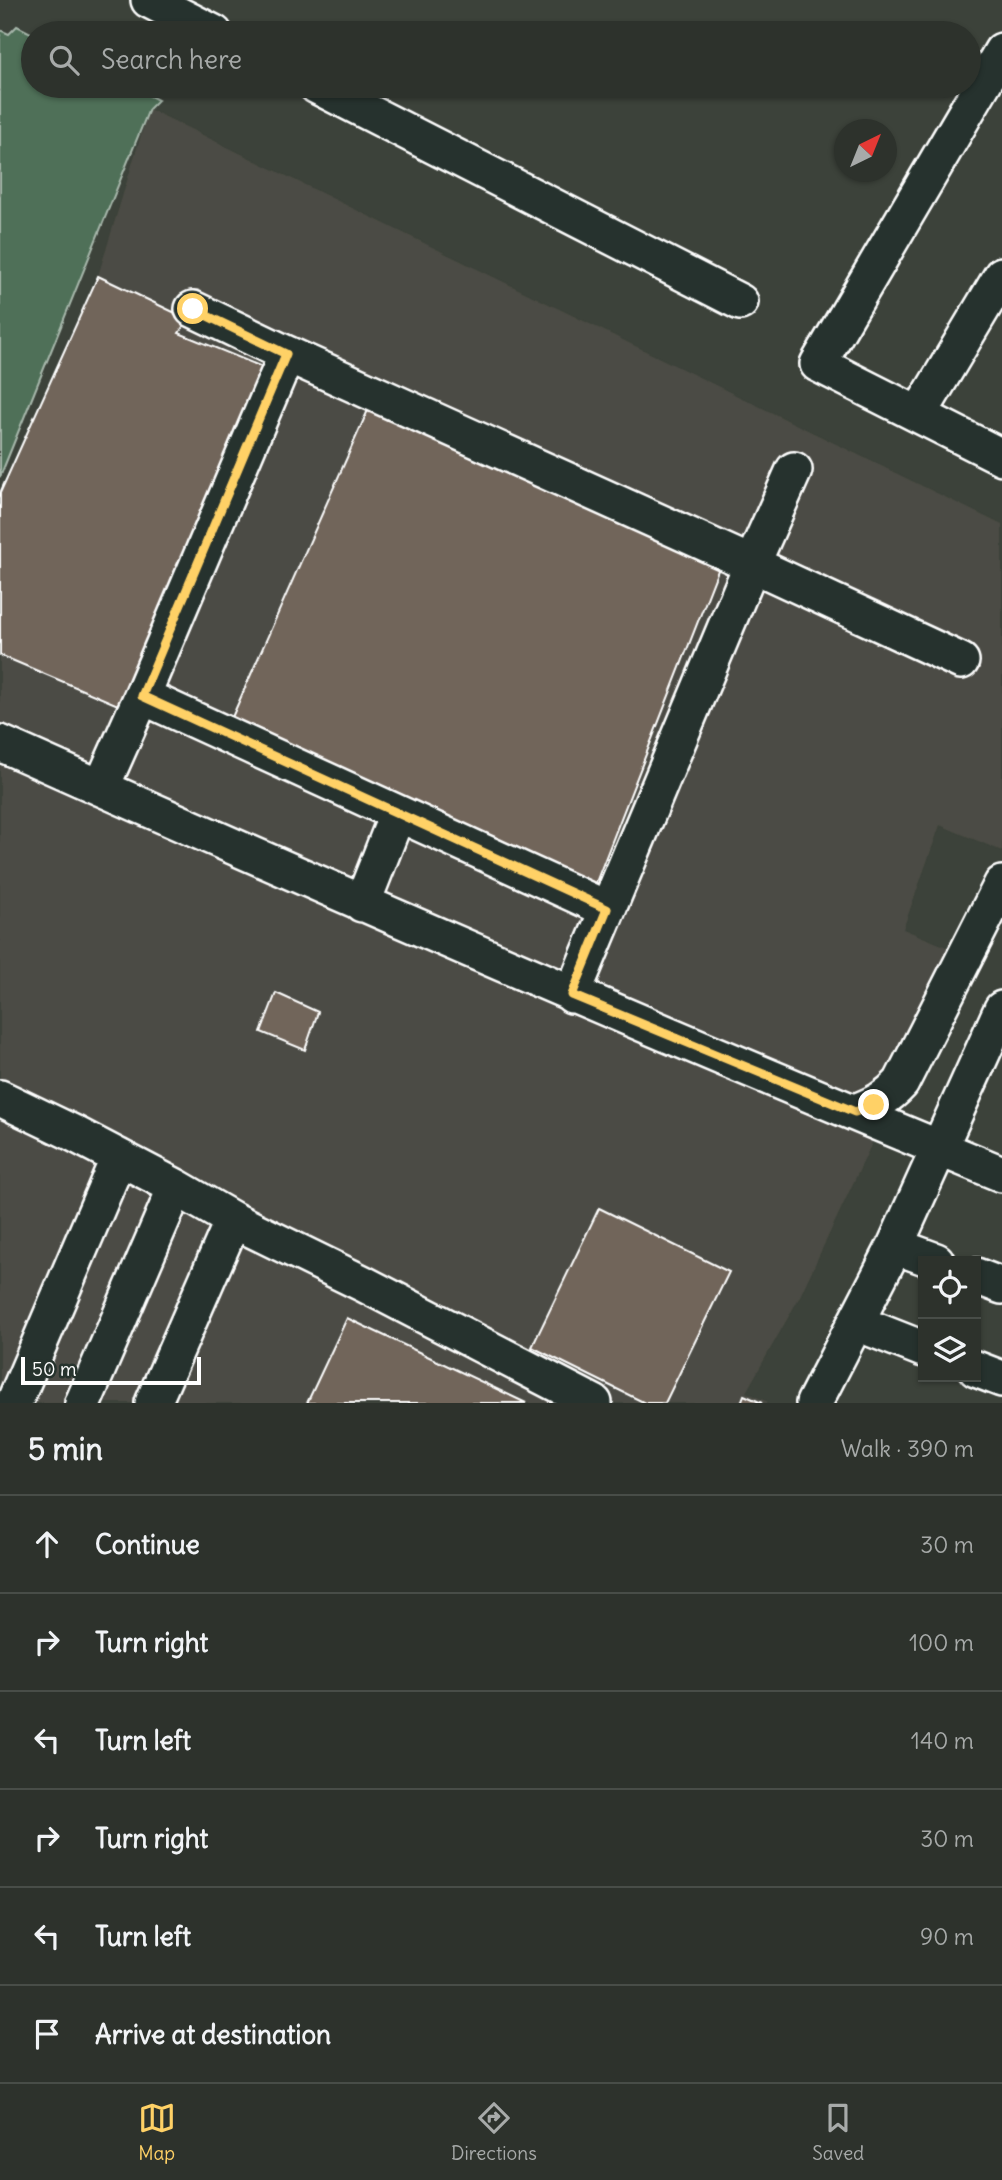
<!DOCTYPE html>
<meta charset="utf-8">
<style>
:root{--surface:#2d322c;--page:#393e38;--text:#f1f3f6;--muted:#a7aaa9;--line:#484d48;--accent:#ffd166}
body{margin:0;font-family:Delius,sans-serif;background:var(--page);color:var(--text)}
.controls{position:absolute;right:21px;bottom:21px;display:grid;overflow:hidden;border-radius:0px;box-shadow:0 2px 5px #0004}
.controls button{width:63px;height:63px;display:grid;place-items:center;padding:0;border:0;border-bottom:2px solid var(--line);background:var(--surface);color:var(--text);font:35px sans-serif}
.compass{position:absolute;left:834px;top:119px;width:63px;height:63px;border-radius:50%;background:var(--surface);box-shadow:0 2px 5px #0004;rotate:43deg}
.scale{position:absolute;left:21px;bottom:18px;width:180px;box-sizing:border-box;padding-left:7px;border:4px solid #fff;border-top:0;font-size:19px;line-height:24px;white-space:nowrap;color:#fff;-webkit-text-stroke:5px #26332d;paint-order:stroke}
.stop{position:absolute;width:21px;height:21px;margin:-16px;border:5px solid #ffd166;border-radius:50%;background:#fff}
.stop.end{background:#ffd166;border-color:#fff;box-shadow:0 2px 7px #0008}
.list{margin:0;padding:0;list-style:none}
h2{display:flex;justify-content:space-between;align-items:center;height:91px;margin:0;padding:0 28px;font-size:30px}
h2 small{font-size:23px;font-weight:400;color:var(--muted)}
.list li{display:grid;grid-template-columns:46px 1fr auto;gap:21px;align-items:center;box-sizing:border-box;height:98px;padding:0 28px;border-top:2px solid var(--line)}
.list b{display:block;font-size:26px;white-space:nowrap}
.list em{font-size:23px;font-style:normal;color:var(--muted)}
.icon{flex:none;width:38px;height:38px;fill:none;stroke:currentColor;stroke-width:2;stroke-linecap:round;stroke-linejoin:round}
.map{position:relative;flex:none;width:1002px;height:1403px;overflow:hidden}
.search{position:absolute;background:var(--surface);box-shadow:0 2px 5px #0004;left:21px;right:21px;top:21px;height:77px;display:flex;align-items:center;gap:18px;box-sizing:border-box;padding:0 24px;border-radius:38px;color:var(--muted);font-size:26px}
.sheet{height:679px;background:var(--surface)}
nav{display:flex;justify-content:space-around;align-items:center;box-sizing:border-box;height:98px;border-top:2px solid var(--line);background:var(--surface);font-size:19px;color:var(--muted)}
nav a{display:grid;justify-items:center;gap:4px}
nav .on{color:var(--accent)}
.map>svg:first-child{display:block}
.built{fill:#4c4c44}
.green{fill:#507059;stroke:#a8b8ac;stroke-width:2}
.building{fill:#71655a;stroke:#fff;stroke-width:2}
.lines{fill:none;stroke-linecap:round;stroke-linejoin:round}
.minor-casing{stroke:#fff;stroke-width:40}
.minor{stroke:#26332d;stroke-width:35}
.route{stroke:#ffd166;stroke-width:9}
</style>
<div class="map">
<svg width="1002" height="1403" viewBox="0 0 1002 1403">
<rect width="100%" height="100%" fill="#3c423a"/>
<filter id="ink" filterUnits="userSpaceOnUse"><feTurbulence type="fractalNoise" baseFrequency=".0143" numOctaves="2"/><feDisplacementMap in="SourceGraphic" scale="14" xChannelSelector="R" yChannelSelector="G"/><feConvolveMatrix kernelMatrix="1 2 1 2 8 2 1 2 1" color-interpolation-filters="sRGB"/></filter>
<g filter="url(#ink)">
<!-- built -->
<path class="built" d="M149 109 1002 525V851L940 825 903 929 971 957 881 1124 799 1298 746 1392 770 1403H0V493L98 276Z"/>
<!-- green -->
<path class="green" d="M17 26 33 34V86H131L158 100 149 109 0 477V30L9 34Z"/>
<!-- building -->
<path class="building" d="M98 276 188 319 179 333 272 371 132 711 0 655V493Z
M368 410 720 565 593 890 229 724Z
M276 993 318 1012 305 1050 261 1032Z
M599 1208 729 1272 665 1403H645L532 1347Z
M347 1318 526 1403H307Z
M744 1395 762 1403H741Z"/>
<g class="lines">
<!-- minor casing -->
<g class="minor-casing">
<path id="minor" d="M149 0 214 33
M1002 51 818 364 1002 457
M317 86 740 302
M193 309 287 354 752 564 961 661
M919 414 1002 275
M142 696 607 909
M0 743C332 891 666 1036 1002 1174
M101 788 142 696 287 354
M362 904 397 815
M572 995 752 564 794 470
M0 1098 71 1132 176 1187 233 1220 364 1284 594 1403
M855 1112C874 1105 887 1098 901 1083L1002 884
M895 1246 936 1261
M976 1276 1002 1286
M857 1323 923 1349
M976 1369 1002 1379
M14 1403 119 1157
M83 1403 176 1187
M153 1403 233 1220
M814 1403 895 1246 1002 1009"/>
</g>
<!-- minor -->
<use href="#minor" class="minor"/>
</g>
</g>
<g class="lines" filter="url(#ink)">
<!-- route -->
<path class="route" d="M193 309 286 354 142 696 607 909 572 995 855 1112 874 1105"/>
</g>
</svg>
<div class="controls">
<button><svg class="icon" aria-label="locate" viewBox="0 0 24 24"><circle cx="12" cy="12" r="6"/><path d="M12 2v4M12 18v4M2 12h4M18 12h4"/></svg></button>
<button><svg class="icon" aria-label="layers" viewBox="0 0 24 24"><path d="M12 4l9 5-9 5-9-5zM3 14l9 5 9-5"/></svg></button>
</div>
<svg class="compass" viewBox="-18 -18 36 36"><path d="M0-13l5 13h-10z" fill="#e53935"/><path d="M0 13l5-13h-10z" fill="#a7aaa9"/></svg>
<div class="scale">50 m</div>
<div class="stop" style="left:193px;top:309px"></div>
<div class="stop end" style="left:874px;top:1105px"></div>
<div class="search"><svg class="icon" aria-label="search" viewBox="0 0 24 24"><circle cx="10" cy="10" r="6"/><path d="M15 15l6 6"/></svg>Search here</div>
</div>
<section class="sheet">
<h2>5 min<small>Walk · 390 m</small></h2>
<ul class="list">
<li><svg class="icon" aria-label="ahead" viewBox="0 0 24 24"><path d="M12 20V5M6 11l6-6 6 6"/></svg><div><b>Continue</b></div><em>30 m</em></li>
<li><svg class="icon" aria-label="right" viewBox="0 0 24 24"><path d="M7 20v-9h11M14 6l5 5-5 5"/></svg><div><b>Turn right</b></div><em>100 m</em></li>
<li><svg class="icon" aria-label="left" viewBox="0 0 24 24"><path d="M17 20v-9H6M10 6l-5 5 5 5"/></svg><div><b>Turn left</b></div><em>140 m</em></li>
<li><svg class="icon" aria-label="right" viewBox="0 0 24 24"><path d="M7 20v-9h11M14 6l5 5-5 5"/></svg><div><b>Turn right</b></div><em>30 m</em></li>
<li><svg class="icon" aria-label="left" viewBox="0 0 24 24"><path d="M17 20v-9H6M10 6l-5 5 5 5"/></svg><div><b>Turn left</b></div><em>90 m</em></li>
<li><svg class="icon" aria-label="arrive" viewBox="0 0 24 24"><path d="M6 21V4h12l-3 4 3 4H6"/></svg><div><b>Arrive at destination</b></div></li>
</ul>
</section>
<nav>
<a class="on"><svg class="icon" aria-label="map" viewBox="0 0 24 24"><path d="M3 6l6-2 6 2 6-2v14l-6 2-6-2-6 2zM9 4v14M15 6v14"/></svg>Map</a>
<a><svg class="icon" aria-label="directions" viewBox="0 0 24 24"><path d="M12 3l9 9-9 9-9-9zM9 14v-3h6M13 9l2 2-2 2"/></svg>Directions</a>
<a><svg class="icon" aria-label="saved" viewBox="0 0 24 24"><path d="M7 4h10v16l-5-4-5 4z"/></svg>Saved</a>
</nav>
